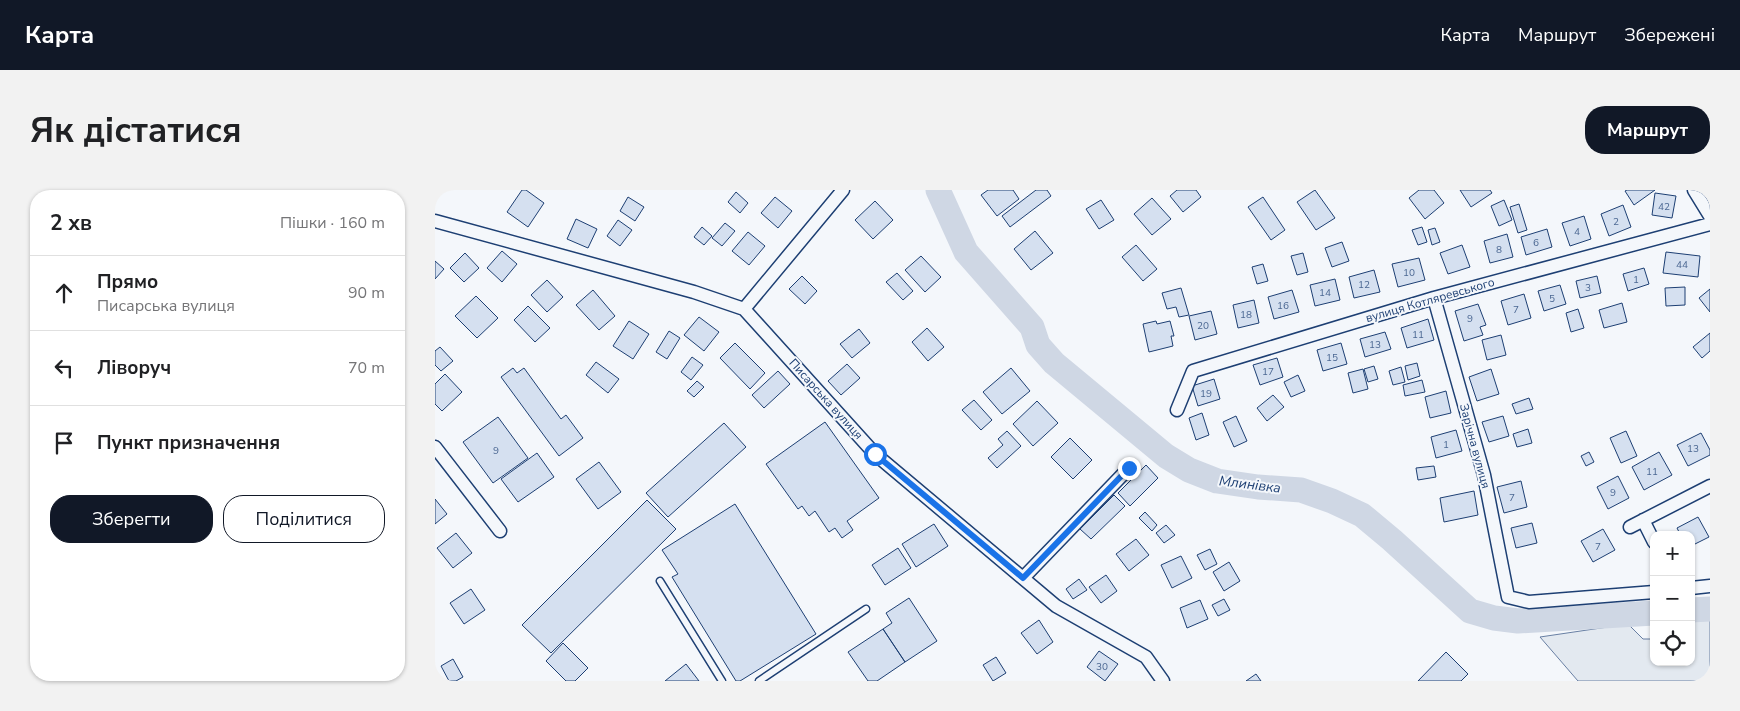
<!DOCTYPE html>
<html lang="uk">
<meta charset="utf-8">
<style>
:root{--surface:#fff;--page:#f2f2f2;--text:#202124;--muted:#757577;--line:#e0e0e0;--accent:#111827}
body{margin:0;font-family:"Nunito Sans",sans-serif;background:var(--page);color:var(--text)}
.controls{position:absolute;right:15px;bottom:15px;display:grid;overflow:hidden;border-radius:10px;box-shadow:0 1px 4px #0004}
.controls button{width:45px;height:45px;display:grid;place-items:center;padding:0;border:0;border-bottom:1px solid var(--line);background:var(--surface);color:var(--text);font:25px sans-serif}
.stop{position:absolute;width:15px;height:15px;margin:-11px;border:4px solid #1a73e8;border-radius:50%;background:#fff}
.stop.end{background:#1a73e8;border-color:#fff;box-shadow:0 1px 5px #0008}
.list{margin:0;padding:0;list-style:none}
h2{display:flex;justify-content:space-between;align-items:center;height:65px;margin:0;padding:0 20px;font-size:21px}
h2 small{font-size:16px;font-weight:400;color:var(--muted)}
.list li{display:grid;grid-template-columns:32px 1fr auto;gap:15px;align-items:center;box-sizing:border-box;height:75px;padding:0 20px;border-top:1px solid var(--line)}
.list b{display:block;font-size:19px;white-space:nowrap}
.list p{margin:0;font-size:16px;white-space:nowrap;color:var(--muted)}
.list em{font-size:16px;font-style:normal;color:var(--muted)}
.actions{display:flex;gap:10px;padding:15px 20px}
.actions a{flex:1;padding:11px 0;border:1px solid var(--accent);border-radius:20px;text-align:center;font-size:18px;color:var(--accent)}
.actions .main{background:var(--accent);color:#fff}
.icon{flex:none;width:28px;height:28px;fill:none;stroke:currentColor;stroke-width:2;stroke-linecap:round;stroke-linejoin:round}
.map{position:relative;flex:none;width:1275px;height:491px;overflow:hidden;border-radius:20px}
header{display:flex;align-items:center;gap:30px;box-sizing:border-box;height:70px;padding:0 25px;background:var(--accent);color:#fff}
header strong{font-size:24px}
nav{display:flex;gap:28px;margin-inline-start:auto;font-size:18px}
.intro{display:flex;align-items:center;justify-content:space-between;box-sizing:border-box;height:120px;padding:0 30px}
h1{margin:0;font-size:35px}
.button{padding:12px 22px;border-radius:20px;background:var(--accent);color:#fff;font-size:18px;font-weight:700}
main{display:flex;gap:30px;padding:0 30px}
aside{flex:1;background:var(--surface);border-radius:20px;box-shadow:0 1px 4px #0004}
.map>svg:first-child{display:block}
.green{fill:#e3e9f0;stroke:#687fa3}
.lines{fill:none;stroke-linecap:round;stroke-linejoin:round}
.river{stroke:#cfd7e4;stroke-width:25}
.building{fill:#d5e0f0;stroke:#1d3f73}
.service-casing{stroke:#1d3f73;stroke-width:9}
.minor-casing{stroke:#1d3f73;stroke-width:15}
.service{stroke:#f4f7fb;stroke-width:6}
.minor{stroke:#f4f7fb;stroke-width:12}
.route{stroke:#1a73e8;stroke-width:6}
.labels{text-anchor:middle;stroke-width:4;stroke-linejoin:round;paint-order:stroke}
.number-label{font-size:10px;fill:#4b6792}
.street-label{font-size:12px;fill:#1d3f73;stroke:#f4f7fb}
.water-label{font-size:14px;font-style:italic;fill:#1d3f73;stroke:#f4f7fb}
</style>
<header>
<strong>Карта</strong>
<nav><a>Карта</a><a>Маршрут</a><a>Збережені</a></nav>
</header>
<div class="intro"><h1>Як дістатися</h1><a class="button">Маршрут</a></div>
<main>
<aside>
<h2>2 хв<small>Пішки · 160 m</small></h2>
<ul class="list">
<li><svg class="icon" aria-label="ahead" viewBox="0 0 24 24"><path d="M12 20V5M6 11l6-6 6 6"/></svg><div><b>Прямо</b><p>Писарська вулиця</p></div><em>90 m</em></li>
<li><svg class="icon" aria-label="left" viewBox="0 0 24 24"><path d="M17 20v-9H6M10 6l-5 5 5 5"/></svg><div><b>Ліворуч</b></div><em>70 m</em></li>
<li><svg class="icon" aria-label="arrive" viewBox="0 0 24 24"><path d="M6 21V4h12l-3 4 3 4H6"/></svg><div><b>Пункт призначення</b></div></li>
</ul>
<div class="actions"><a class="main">Зберегти</a><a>Поділитися</a></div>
</aside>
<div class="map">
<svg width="1275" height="491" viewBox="0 0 1275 491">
<rect width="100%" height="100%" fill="#f4f7fb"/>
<!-- green -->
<path class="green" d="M1270 426H1275V491H1143L1105 447 1193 434 1208 449H1219V472H1256V434Z"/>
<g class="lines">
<!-- river -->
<path class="river" d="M503 0 531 62 597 137 603 155 619 173 731 266 754 280 782 291 823 297 866 300 897 311 927 325 957 350 1035 421 1059 428 1083 431 1219 423
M1256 420 1275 419"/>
</g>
<!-- building -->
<path class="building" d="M87 0H91L109 13 93 37 72 22Z
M553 0H578L584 9 562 26 546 5Z
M601 0H612L616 6 575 37 567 26Z
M742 0H761L766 7 748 22 735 6Z
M880 0 900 28 881 40 862 12Z
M984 0H999L1009 13 990 29 974 8Z
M1025 0H1055L1057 3 1036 17Z
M1192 0H1220L1199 15 1190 1Z
M301 2 313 13 305 23 293 12Z
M1220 3 1241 6 1237 28 1217 25Z
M193 7 209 17 200 31 185 21Z
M340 7 357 21 343 38 326 23Z
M828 7 850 40 836 50 813 17Z
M717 8 736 29 717 45 699 24Z
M666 10 679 30 664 39 651 19Z
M1069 10 1077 30 1064 36 1056 16Z
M440 11 458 30 438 49 420 30Z
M1084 14 1092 40 1083 43 1075 17Z
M1188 15 1196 37 1174 46 1166 24Z
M1149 26 1156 49 1135 56 1127 33Z
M141 29 162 39 153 58 132 49Z
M183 30 197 40 185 56 172 46Z
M290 33 300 41 287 56 277 48Z
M267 37 277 46 269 55 259 47Z
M987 37 992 52 983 55 977 40Z
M1000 38 1005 52 997 55 993 40Z
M1112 39 1117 57 1091 65 1086 47Z
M600 41 618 63 596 80 579 59Z
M313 42 330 56 314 75 297 61Z
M1072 44 1078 67 1055 73 1049 51Z
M907 52 914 71 897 77 890 58Z
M701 55 722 79 708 91 687 67Z
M1027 55 1035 77 1013 84 1005 63Z
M67 61 82 74 67 92 52 78Z
M1231 62 1265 66 1263 87 1228 83Z
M30 63 44 78 29 92 15 78Z
M868 63 873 82 862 85 856 66Z
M486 66 506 87 490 102 470 80Z
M984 68 990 90 963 97 957 74Z
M0 71 9 79 0 89Z
M828 74 833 91 822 94 817 77Z
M1209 78 1214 94 1193 101 1188 84Z
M939 80 945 102 919 108 914 87Z
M462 83 478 101 468 110 451 92Z
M367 86 382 101 370 114 354 99Z
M1162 86 1166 103 1145 108 1141 91Z
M900 89 905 110 880 116 875 95Z
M112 90 128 107 112 122 96 105Z
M1125 95 1131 114 1109 121 1103 101Z
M1250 97V115L1231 116 1230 98Z
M746 98 754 125 744 127 741 117 732 119 727 103Z
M1275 99V122L1264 108Z
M158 100 180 126 164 140 141 115Z
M857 100 864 122 839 129 833 107Z
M1089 104 1096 128 1073 135 1066 111Z
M41 106 63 128 42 148 20 126Z
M819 110 824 133 803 138 798 115Z
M1187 113 1192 132 1169 138 1164 120Z
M1043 114 1051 135 1045 137 1048 145 1029 151 1020 121Z
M93 116 115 138 100 152 79 130Z
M1143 119 1149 138 1136 142 1131 123Z
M776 121 782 144 760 150 754 126Z
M264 127 284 142 269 161 249 145Z
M993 129 999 150 972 158 966 138Z
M194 131 214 144 198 169 178 156Z
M721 131 722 134 735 131 739 146H736L738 156 714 162 708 134Z
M492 138 509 157 493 171 477 152Z
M424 139 435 153 417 168 405 154Z
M234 141 245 148 232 169 221 162Z
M950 142 956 159 930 167 925 149Z
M1275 143V161L1267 168 1258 157Z
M1066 145 1071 165 1052 170 1047 150Z
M300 153 330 183 315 199 285 168Z
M906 153 912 174 888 181 882 160Z
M5 157 18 171 6 181 0 175V161Z
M257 167 268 175 256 190 246 182Z
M842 168 848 187 825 195 818 175Z
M161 172 184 189 173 203 151 185Z
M982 173 985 186 973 190 970 176Z
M412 174 425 188 406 205 393 191Z
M939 176 943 189 933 192 929 179Z
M966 177 970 192 958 195 954 181Z
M78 178 82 183 89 178 126 229 131 225 148 248 124 266 66 187Z
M576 178 595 201 567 224 548 202Z
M928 179 933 199 918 203 913 183Z
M1056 179 1064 204 1042 211 1034 187Z
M343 181 355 194 329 218 317 205Z
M10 184 27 202 7 221 0 214V194Z
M863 185 870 201 856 207 849 192Z
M779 189 785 209 763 216 757 196Z
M987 190 990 202 970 206 968 195Z
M262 191 269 197 259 207 252 201Z
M1011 201 1016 223 995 228 990 207Z
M838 205 849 217 832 231 822 218Z
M1094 208 1098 219 1081 224 1077 214Z
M539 210 557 230 546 240 527 220Z
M602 211 623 233 598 256 578 234Z
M767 223 774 245 761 250 754 228Z
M801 226 812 251 799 257 788 232Z
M1068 226 1074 246 1054 252 1047 232Z
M63 227 93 268 58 293 28 252Z
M390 232 444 308 412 331 418 340 407 348 400 338 394 342 380 321 374 326 367 316 363 319 331 274Z
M289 233 311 257 233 327 211 303Z
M1093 239 1097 253 1082 257 1078 244Z
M1021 240 1027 261 1001 268 996 247Z
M572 241 586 256 562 278 553 268 568 255 563 249Z
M1191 241 1202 266 1186 273 1175 248Z
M1266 243 1275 260V265L1253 276 1242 255Z
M635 248 657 270 638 289 616 267Z
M1154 262 1159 272 1151 276 1146 266Z
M1224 262 1237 285 1209 300 1197 277Z
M102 263 119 287 83 312 66 289Z
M164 272 186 302 163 319 141 289Z
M711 275 723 288 695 316 683 303Z
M999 276 1001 287 983 290 981 278Z
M1183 286 1194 308 1173 319 1162 297Z
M1086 291 1092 317 1069 323 1062 297Z
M1039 301 1043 325 1009 332 1005 308Z
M679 305 690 316 656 349 645 339Z
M0 309 12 324 0 334Z
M212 310 241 339 116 463 87 435Z
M300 314 381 444 305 491H301L237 387 243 384 227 360Z
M710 322 722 335 717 341 704 328Z
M1263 327 1274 347 1256 356V345H1243L1245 344 1242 338Z
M1097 333 1102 353 1081 358 1076 338Z
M499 334 513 356 481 377 467 354Z
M731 335 740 345 729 353 721 343Z
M1168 339 1180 360 1158 372 1146 351Z
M21 343 37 363 18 378 2 358Z
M701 349 714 365 694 381 681 364Z
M463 358 476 378 450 395 437 375Z
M775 359 782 374 770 380 762 365Z
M746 366 757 388 737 398 726 375Z
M794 372 805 391 789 401 778 382Z
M671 385 682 401 666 413 654 397Z
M644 389 652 400 638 409 631 399Z
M36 399 50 420 29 434 15 413Z
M474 408 502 451 470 472 448 439 457 433 451 423Z
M789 409 795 420 783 426 777 415Z
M765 410 773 429 752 438 745 418Z
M604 430 618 452 602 464 586 443Z
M448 439 470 472 442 491H433L413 462Z
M128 453 153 478 140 491H131L111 471Z
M664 461 683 474 670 491 652 477Z
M1011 462 1033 484 1026 491H983Z
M561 467 571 483 558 491 548 475Z
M18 469 28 487 21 491H14L6 476Z
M251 474 264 491H230Z
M821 484 826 491H811Z"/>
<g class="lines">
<!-- service casing -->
<g class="service-casing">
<path id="service" d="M225 391 287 491
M324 491 431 419"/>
</g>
<!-- minor casing -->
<g class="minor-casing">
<path id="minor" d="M1259 0 1275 26
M0 31 259 102 309 119 440 264 621 416 711 467 728 491
M999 108 1049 285 1073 407 1094 412 1219 402
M309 119 408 0
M742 220 758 181 999 108 1275 34
M0 257 65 341
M1208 330 1219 352
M1195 337 1275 296
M588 388 694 278
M1256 398 1275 396"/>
</g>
<!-- service -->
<use href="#service" class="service"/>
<!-- minor -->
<use href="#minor" class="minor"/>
</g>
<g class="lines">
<!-- route -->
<path class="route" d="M440 264 588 388 694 278"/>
</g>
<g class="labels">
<!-- number labels -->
<g class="number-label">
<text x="1229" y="20">42</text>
<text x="1181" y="35">2</text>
<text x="1142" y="45">4</text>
<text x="1101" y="56">6</text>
<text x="1064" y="63">8</text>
<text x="1247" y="78">44</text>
<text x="974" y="86">10</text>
<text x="1201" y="93">1</text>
<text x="929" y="98">12</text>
<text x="1153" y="101">3</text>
<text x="890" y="106">14</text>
<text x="1117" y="112">5</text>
<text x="848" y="119">16</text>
<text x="1081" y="123">7</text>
<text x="811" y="128">18</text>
<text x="1035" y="132">9</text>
<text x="768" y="139">20</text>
<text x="983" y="148">11</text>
<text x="940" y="158">13</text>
<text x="897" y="171">15</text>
<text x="833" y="185">17</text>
<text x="771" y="207">19</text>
<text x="1011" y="258">1</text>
<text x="1258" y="262">13</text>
<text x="61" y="264">9</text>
<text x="1217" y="285">11</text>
<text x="1178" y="306">9</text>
<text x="1077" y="311">7</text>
<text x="1163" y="360">7</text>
<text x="667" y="480">30</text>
</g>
<!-- street labels -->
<g class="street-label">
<text transform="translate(995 110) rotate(-16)" y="4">вулиця Котляревського</text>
<text transform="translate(391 209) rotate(48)" y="4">Писарська вулиця</text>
<text transform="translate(1040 256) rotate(75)" y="4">Зарічна вулиця</text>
</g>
<!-- water labels -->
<g class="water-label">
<text transform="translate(815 294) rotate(7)" y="5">Млинівка</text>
</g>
</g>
</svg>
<div class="controls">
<button>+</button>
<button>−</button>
<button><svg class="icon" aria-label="locate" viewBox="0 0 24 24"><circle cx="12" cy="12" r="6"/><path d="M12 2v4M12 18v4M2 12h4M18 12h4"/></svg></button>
</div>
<div class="stop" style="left:440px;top:264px"></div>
<div class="stop end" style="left:694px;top:278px"></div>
</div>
</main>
